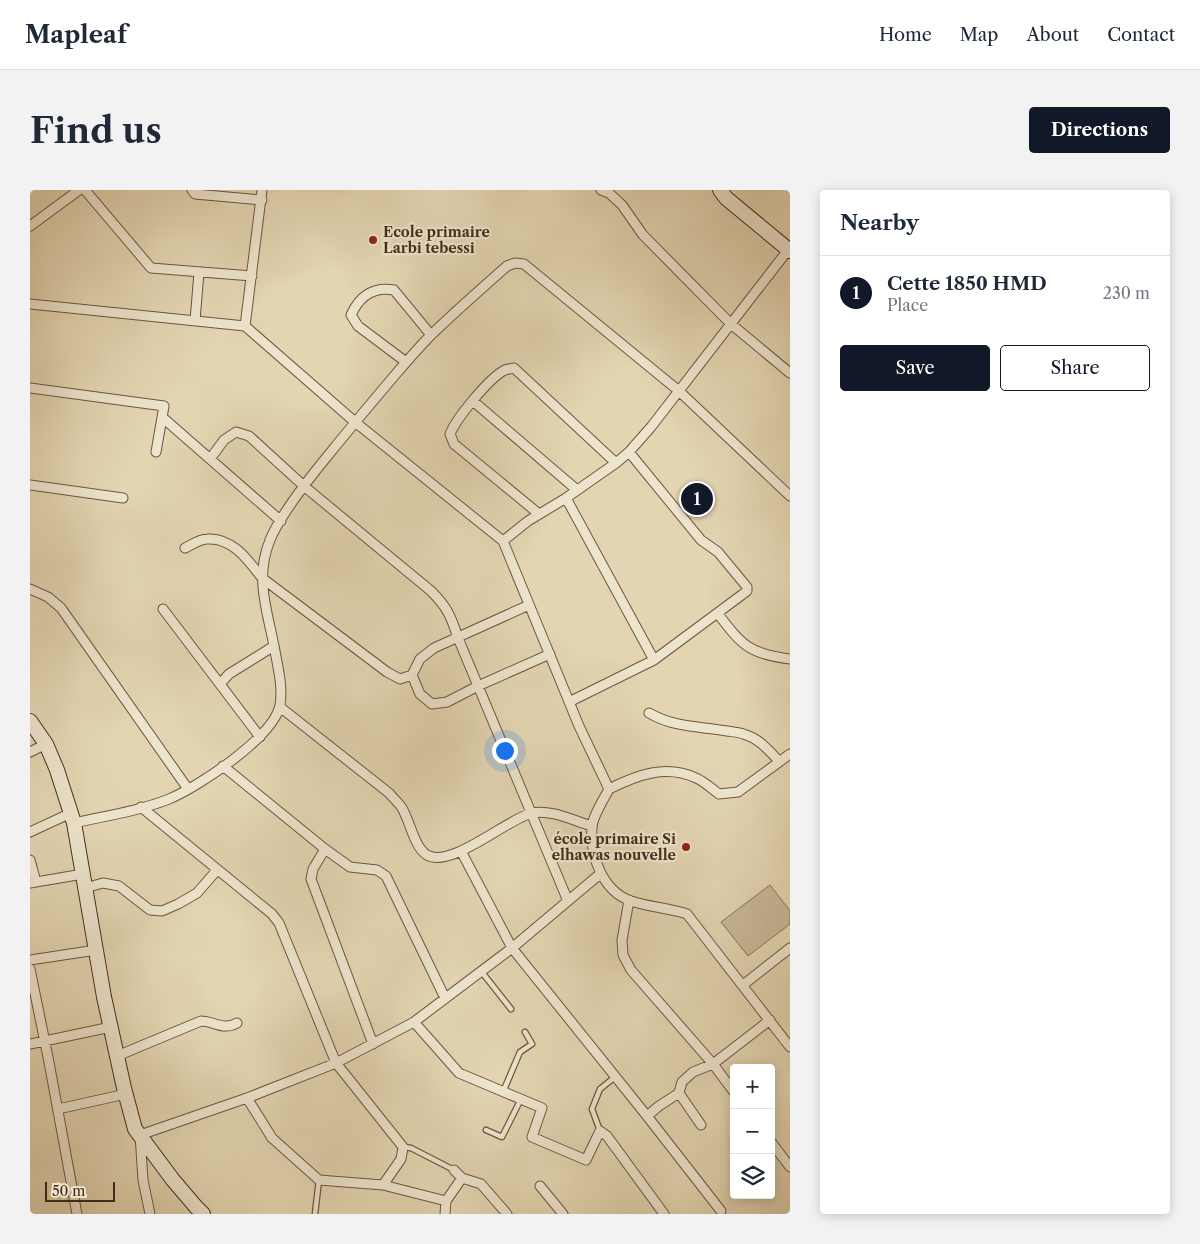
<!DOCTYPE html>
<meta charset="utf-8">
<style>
:root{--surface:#fff;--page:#f2f2f3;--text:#1f2937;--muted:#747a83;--line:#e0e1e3;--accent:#111827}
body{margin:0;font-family:"Libre Caslon Text",serif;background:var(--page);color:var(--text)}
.controls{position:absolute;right:15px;bottom:15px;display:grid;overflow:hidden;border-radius:5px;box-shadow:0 2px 12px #0003}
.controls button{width:45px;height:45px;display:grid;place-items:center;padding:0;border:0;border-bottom:1px solid var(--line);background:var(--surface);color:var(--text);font:25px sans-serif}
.scale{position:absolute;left:15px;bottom:12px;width:70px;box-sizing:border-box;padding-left:5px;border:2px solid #462b18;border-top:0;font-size:14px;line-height:18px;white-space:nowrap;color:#462b18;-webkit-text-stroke:4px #ede4cd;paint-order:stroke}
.you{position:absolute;left:474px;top:560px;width:18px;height:18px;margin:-12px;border:4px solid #fff;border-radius:50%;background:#1a73e8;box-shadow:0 0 0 8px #1a73e833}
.badge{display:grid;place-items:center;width:32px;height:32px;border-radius:50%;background:var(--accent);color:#fff;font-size:16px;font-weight:700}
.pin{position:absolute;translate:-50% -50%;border:2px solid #fff;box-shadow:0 1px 5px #0006}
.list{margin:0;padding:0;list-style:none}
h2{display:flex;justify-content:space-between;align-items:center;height:65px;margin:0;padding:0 20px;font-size:21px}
h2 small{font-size:16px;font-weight:400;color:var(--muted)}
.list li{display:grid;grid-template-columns:32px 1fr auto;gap:15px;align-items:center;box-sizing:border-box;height:75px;padding:0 20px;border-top:1px solid var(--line)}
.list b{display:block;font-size:19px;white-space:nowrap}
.list p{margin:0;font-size:16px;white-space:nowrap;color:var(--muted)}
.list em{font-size:16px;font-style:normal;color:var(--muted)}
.actions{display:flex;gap:10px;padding:15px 20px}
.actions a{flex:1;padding:11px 0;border:1px solid var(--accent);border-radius:5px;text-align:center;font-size:18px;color:var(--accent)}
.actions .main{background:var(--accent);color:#fff}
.icon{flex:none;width:28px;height:28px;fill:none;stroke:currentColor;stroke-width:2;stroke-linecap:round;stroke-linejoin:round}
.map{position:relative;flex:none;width:760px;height:1024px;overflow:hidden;border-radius:5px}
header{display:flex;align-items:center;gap:30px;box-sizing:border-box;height:70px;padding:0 25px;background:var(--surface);border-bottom:1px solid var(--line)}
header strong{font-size:24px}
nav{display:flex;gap:28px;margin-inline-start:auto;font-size:18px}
.intro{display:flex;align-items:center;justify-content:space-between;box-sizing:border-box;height:120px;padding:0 30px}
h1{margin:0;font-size:35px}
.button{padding:12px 22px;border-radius:5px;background:var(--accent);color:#fff;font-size:18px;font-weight:700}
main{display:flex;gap:30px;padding:0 30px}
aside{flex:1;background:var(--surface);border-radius:5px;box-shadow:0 2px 12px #0003}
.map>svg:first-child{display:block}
.green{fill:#c8b898;stroke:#877258}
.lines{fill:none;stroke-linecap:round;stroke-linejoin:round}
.lane-casing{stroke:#6d563e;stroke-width:7}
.street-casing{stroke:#6d563e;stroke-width:11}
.secondary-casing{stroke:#462b18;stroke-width:16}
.lane{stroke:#ede4cd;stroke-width:4.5}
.street{stroke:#ede4cd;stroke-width:9}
.secondary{stroke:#ede4cd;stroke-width:14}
.poi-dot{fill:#8f2418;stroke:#ede4cd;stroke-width:2}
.labels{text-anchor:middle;stroke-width:4.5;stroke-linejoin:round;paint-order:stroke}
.poi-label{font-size:14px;font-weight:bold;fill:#462b18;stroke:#ede4cd;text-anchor:start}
</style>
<header>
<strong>Mapleaf</strong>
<nav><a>Home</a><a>Map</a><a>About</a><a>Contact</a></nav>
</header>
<div class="intro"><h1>Find us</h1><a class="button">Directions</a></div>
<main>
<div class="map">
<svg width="760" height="1024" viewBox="0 0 760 1024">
<rect width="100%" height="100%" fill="#e3d5b2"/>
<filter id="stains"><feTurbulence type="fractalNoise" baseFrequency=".004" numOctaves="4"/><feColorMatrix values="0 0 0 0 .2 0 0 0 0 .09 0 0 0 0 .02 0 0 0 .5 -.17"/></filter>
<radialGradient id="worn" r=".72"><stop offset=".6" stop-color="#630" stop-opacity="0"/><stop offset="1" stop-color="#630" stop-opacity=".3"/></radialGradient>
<!-- green -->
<path class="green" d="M740 695 760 721V734L718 766 691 732Z"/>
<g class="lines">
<!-- lane casing -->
<g class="lane-casing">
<path id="lane" d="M451 781 481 819
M473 902 490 862 502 854 495 842
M456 940 472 947 491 909
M570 941 562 919 570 899 585 887
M373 957 381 958 424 980
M285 1024 289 990"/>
</g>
<!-- street casing -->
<g class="street-casing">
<path id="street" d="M55 0 121 78 222 86
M162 0 165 4 232 10
M571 0 579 3 592 15 613 45 701 134 760 183
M0 36 49 0
M0 114 215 136 325 232 473 351 549 536 579 599
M165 131 169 82
M215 136 232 0
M376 172 328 136 321 125C329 107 343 96 364 100L401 145
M0 198 134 216 126 262
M443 211 547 300
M132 227 251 331
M599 262 671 350 688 362 717 397V401L713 404 624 470
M180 269 194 250 206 242 219 246 275 297 401 401C417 417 421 426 428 448L538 711
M0 295 93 308
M536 308 624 470 539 512
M509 324 424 254 420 244C427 227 458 190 473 181 476 179 480 179 484 178L586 273
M473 351 498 331 536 308 586 273 599 262 621 237 758 60
M155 358C161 355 170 349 177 349 202 347 218 370 232 388L357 482 370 489 382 485 390 469 404 458 499 415
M0 399 18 407 31 418 158 599
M133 419 230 547
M688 424C712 455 719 464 760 469
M382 485 390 504 402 514 417 512 448 496 520 464
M190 494 199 484 244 456
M250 517 359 603C363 608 369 613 372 618 380 631 384 657 397 665 421 679 477 629 502 623 521 619 544 631 562 636
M619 523C645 538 669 536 697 541 703 542 710 542 716 545 730 549 739 561 749 571
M0 562 16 554
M760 564 708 602 689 604C682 599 675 592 666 588 636 574 607 585 579 599 574 609 562 627 562 638 560 665 572 701 601 711 619 717 639 718 657 724L760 857
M193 576 295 659 320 677 347 680 356 686 415 808
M111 617 242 724 249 733 306 873 373 957 371 969 353 995 289 990 242 948 217 908
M44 633C75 626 109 621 139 609 168 597 244 547 250 515 253 497 248 478 245 461 238 422 224 389 240 350 251 323 281 286 300 263 321 237 343 211 365 185 377 171 389 157 402 144 426 121 452 98 477 76L485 73 494 74 649 201 760 306
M0 642 41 623
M295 659 283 679 281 689 343 854
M431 661 482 758 617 926 629 916 649 903 652 892 663 882 683 874 740 830
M0 670 6 692
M0 693 53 684
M55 698 73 693 89 696 120 720 132 721 148 714 167 703 187 680
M599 710 592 750 593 765 601 780 683 874 704 902
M0 770 66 760
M0 779 18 867 47 1024
M713 795 760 758
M384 832 429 883 512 918 502 947 556 970 570 941 577 946 634 1024
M0 854 81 837
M87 866 171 831C184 831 193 841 207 833
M649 903 671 935
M28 919 96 904
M617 926 691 1021
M741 952 760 977
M424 980 432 988 451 994 477 1024
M353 995 416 1011
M510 996 533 1024
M120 1024 113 990 110 945 217 908 306 873 384 832 482 758 570 684
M415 1024 416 1011 432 988"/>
</g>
<!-- secondary casing -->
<g class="secondary-casing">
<path id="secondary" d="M690 0 696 8 760 61
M0 531 16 554 27 580 44 633 74 807 94 898 105 939 143 990 166 1017 173 1024"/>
</g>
<!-- lane -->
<use href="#lane" class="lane"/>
<!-- street -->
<use href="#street" class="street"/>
<!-- secondary -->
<use href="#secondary" class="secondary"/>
</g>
<!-- markers -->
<g class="poi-dot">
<circle cx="343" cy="50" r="5"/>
<circle cx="656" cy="657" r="5"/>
</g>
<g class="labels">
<!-- poi labels -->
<g class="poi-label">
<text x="353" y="47">Ecole primaire<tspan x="353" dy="16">Larbi tebessi</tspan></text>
<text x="646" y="654" text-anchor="end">école primaire Si<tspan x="646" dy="16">elhawas nouvelle</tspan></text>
</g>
</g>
<rect width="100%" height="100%" filter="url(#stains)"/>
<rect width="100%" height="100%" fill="url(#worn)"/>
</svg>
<div class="controls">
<button>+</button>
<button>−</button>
<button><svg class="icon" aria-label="layers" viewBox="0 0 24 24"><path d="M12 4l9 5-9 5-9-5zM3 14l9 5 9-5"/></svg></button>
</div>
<div class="scale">50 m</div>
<div class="you"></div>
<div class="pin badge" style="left:667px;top:309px">1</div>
</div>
<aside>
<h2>Nearby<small></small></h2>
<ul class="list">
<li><span class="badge">1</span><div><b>Cette 1850 HMD</b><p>Place</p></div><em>230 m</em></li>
</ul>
<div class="actions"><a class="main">Save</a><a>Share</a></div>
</aside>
</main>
